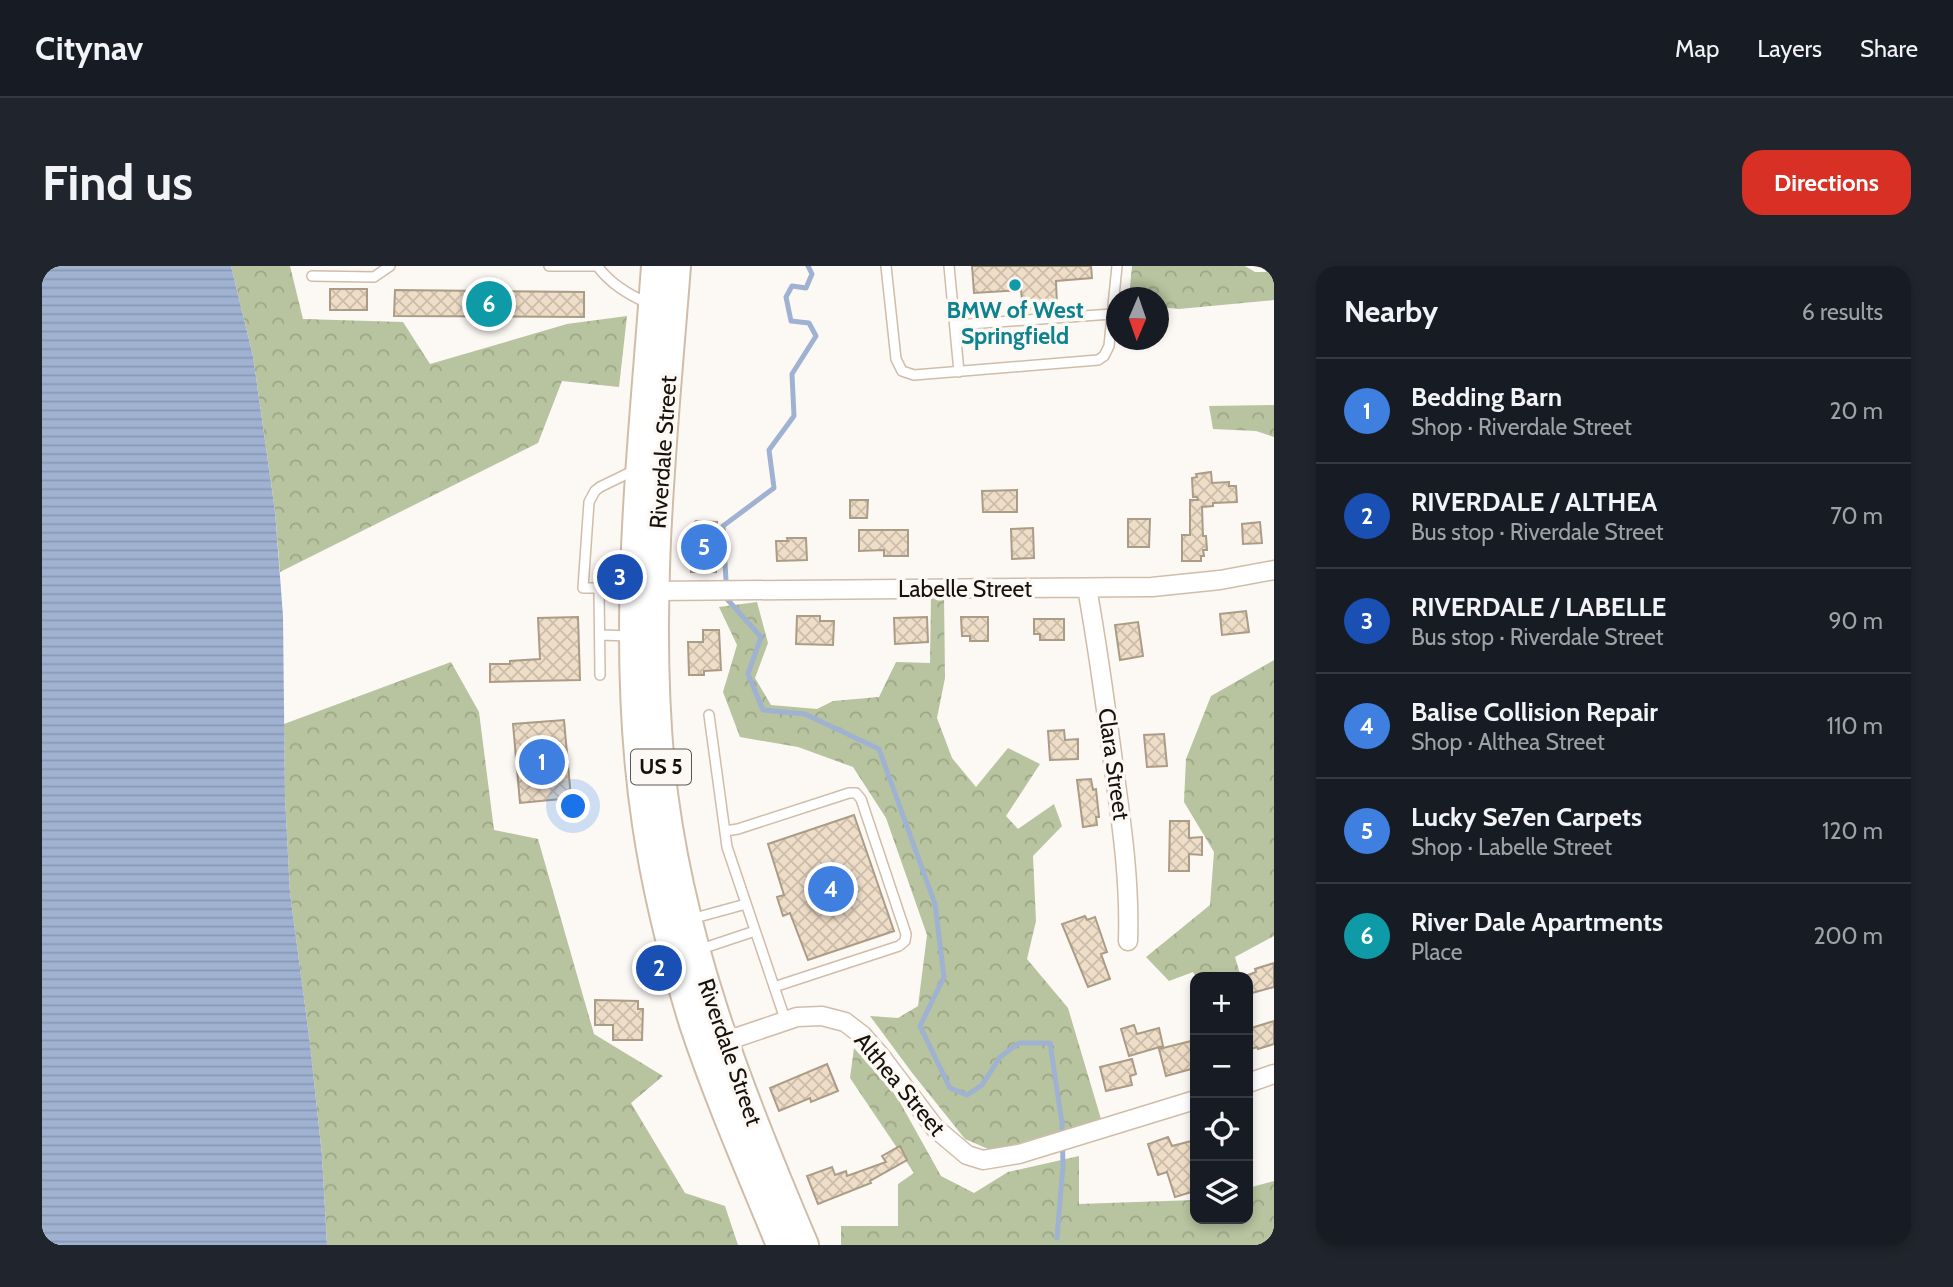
<!DOCTYPE html>
<meta charset="utf-8">
<style>
:root{--surface:#171b24;--page:#20242c;--text:#f1f3f6;--muted:#9ea1a6;--line:#363941;--accent:#d93025}
body{margin:0;font-family:Cabin,sans-serif;background:var(--page);color:var(--text)}
.controls{position:absolute;right:21px;bottom:21px;display:grid;overflow:hidden;border-radius:14px;box-shadow:0 4px 10px #0003}
.controls button{width:63px;height:63px;display:grid;place-items:center;padding:0;border:0;border-bottom:2px solid var(--line);background:var(--surface);color:var(--text);font:35px sans-serif}
.compass{position:absolute;left:1064px;top:21px;width:63px;height:63px;border-radius:50%;background:var(--surface);box-shadow:0 4px 10px #0003;rotate:182deg}
.you{position:absolute;left:532px;top:541px;width:24px;height:24px;margin:-18px;border:5px solid #fff;border-radius:50%;background:#1a73e8;box-shadow:0 0 0 10px #1a73e833}
.badge{display:grid;place-items:center;width:46px;height:46px;border-radius:50%;background:var(--accent);color:#fff;font-size:23px;font-weight:700}
.pin{position:absolute;translate:-50% -50%;border:4px solid #fff;box-shadow:0 2px 7px #0006}
.list{margin:0;padding:0;list-style:none}
h2{display:flex;justify-content:space-between;align-items:center;height:91px;margin:0;padding:0 28px;font-size:30px}
h2 small{font-size:23px;font-weight:400;color:var(--muted)}
.list li{display:grid;grid-template-columns:46px 1fr auto;gap:21px;align-items:center;box-sizing:border-box;height:105px;padding:0 28px;border-top:2px solid var(--line)}
.list b{display:block;font-size:26px;white-space:nowrap}
.list p{margin:0;font-size:23px;white-space:nowrap;color:var(--muted)}
.list em{font-size:23px;font-style:normal;color:var(--muted)}
.icon{flex:none;width:38px;height:38px;fill:none;stroke:currentColor;stroke-width:2;stroke-linecap:round;stroke-linejoin:round}
.map{position:relative;flex:none;width:1232px;height:979px;overflow:hidden;border-radius:21px}
header{display:flex;align-items:center;gap:42px;box-sizing:border-box;height:98px;padding:0 35px;background:var(--surface);border-bottom:2px solid var(--line)}
header strong{font-size:33px}
nav{display:flex;gap:38px;margin-inline-start:auto;font-size:24px}
.intro{display:flex;align-items:center;justify-content:space-between;box-sizing:border-box;height:168px;padding:0 42px}
h1{margin:0;font-size:49px}
.button{padding:18px 32px;border-radius:21px;background:var(--accent);color:#fff;font-size:24px;font-weight:700}
main{display:flex;gap:42px;padding:0 42px}
aside{flex:1;background:var(--surface);border-radius:21px;box-shadow:0 4px 10px #0003}
.map>svg:first-child{display:block}
.forest{fill:url(#forest-crowns)}
.water{fill:url(#water-rules)}
.lines{fill:none;stroke-linecap:round;stroke-linejoin:round}
.stream{stroke:#a0b2d2;stroke-width:5}
.building{fill:url(#building-cross-hatch);stroke:#ab9c86;stroke-width:2}
.lane-casing{stroke:#d0bda9;stroke-width:12}
.street-casing{stroke:#d0bda9;stroke-width:21}
.primary-casing{stroke:#d0bda9;stroke-width:30}
.lane{stroke:#fff;stroke-width:9}
.street{stroke:#fff;stroke-width:18}
.primary{stroke:#fff;stroke-width:26}
.culture-dot{fill:#0f9aa8;stroke:#fcf8f4;stroke-width:2.5}
.labels{text-anchor:middle;stroke-width:7;stroke-linejoin:round;paint-order:stroke}
.shield{fill:#fcf8f4;stroke:#5c5650;stroke-width:2}
.shield-label{font-size:21px;font-weight:bold;fill:#18110a}
.culture-label{font-size:23px;font-weight:bold;fill:#0d838f;stroke:#fcf8f4}
.street-label{font-size:23px;fill:#18110a;stroke:#fcf8f4}
</style>
<header>
<strong>Citynav</strong>
<nav><a>Map</a><a>Layers</a><a>Share</a></nav>
</header>
<div class="intro"><h1>Find us</h1><a class="button">Directions</a></div>
<main>
<div class="map">
<svg width="1232" height="979" viewBox="0 0 1232 979">
<defs>
<pattern id="forest-crowns" width="20" height="18" patternUnits="userSpaceOnUse" patternTransform="scale(1.75)"><rect width="20" height="18" fill="#b8c39f"/><path d="M2 6a3 3 0 1 1 6 0M12 15a3 3 0 1 1 6 0" fill="none" stroke="#9da688"/></pattern>
<pattern id="water-rules" width="6" height="5" patternUnits="userSpaceOnUse" patternTransform="scale(1.75)"><rect width="6" height="5" fill="#a0b2d2"/><path d="M0 2.5h6" fill="none" stroke="#8998b3"/></pattern>
<pattern id="building-cross-hatch" width="8" height="8" patternUnits="userSpaceOnUse" patternTransform="scale(1.75)"><rect width="8" height="8" fill="#eeddc7"/><path d="M0 0l8 8M0 8l8-8" fill="none" stroke="#cbbdaa"/></pattern>
</defs>
<rect width="100%" height="100%" fill="#fcf8f4"/>
<!-- forest -->
<path class="forest" d="M189 0H248L261 53 361 56 388 98 525 58 585 50 577 121 520 115 496 177 238 306 233 245 211 90Z
M1090 0H1203L1213 6H1232V34L1137 43 1117 41 1116 32 1087 31Z
M1232 139V171L1214 165 1171 163 1167 140Z
M902 329 903 412 895 452 910 492 934 521 966 482 998 498 964 550 976 563 1012 538 1020 560 991 590 994 655 985 693 1026 742 1059 853 951 885 923 873 871 808 828 750 856 752 876 740 885 669 844 552 811 501 756 481 698 471 681 426 695 379 677 341 715 336 726 377 713 412 729 439 775 443 791 435 837 431 854 396 888 397 889 331Z
M1232 394V670L1193 691 1199 711H1154L1151 706 1127 715 1104 691 1168 639 1172 586 1142 536 1144 493 1169 430Z
M409 396 437 446 452 564 496 573 552 768 621 810 589 837 643 927 683 940 696 979H285L280 890 268 777 248 627 243 531 242 458Z
M812 782 855 831 899 910 932 927 966 906 1037 890V938L1153 934V953H1206V922L1232 915V979H799V960H856V918L872 907 808 812Z"/>
<!-- water -->
<path class="water" d="M0 0H189L211 90 233 245 241 350 243 531 248 627 268 777 280 890 285 979H0Z"/>
<g class="lines">
<!-- stream -->
<path class="stream" d="M766 0 770 8 764 22 750 20 744 31 749 55 767 57 774 70 750 108 752 150 727 184 732 222 681 260 685 333 719 371 706 408 721 444 763 448 837 483 893 638 902 711 878 760 908 822 925 829 940 819 958 791 977 777H1008L1020 857 1021 900 1015 972"/>
</g>
<!-- building -->
<path class="building" d="M930 0H1049L1050 12 1014 15 1015 41 981 43 979 24 932 27Z
M288 23H325V44H288Z
M353 24 542 26V51L352 50Z
M1169 206 1170 217 1187 216V220H1194L1195 236 1171 237V240L1160 241 1161 270H1164L1165 284H1161L1162 290H1159V295H1140V269H1148V234H1156L1155 231H1151L1150 212 1155 211 1154 208Z
M975 224V246H941L940 225Z
M808 234H826L825 252H808Z
M1086 253H1108L1107 281H1086Z
M654 255 675 256 674 306H649L648 261Z
M1218 256 1220 277 1201 278 1200 258Z
M991 262 992 292 970 293 969 263Z
M817 264H866V290H842V284L817 285Z
M745 272H764L765 294 735 295 734 275H746Z
M1204 345 1207 366 1180 369 1178 348Z
M755 350H778V355H792L791 379 754 378Z
M536 351 538 414 448 416V398H468V395L498 393 496 352Z
M885 351 886 376 853 378 852 352Z
M919 351H946V375H928V370H920Z
M992 353H1022V374H998V368H992Z
M1096 356 1101 390 1078 394 1073 359Z
M661 364H677L679 404 662 405V409H647L646 376H661Z
M522 454 529 532 478 537 471 458Z
M1022 464 1023 474 1036 473V493L1008 494 1006 465Z
M1122 468 1125 500 1105 501 1102 469Z
M1049 513 1051 524 1054 523 1057 551H1054L1055 559 1041 561 1035 514Z
M812 549 852 665 766 694 748 647 741 650 735 631 742 629 726 578Z
M1128 555H1147V572L1160 571V589L1147 588V605H1127Z
M1043 650 1045 654 1053 651 1065 686 1059 688 1068 713 1046 721 1020 658Z
M1232 697V721L1210 727 1209 724 1206 725V709L1214 706 1213 703Z
M553 734 596 735V743H601L600 774H571V759H553Z
M1232 755V778L1216 783 1215 781 1206 784V763Z
M1092 759 1095 768 1117 762 1121 780 1087 790 1079 763Z
M1153 774V802L1124 810 1117 783Z
M1090 793 1094 808 1088 810 1090 819 1064 825 1058 801Z
M785 798 796 825 769 836 768 832 737 845 728 822Z
M1126 871 1130 880 1153 874V925L1133 931 1125 906 1116 909 1106 878Z
M858 880 865 894 828 915 829 917 776 938 765 910 790 901 793 909 804 905 805 910 844 896 840 890Z"/>
<g class="lines">
<!-- lane casing -->
<g class="lane-casing">
<path id="lane" d="M507 0H557
M844 0 854 93 860 105 872 109 1056 94 1062 90 1067 80 1075 0
M907 0 917 106
M556 1C569 18 586 28 605 37
M270 10 332 11 348 0
M913 59 1070 48
M558 369 588 370
M558 409 557 322H541L547 236 553 225 558 221 593 204
M667 449 685 581 743 753
M683 565 696 563 807 527H814L819 533 864 668 863 675 857 680 732 721
M649 653 704 638
M656 684 713 665"/>
</g>
<!-- street casing -->
<g class="street-casing">
<path id="street" d="M1045 322C1056 382 1064 442 1072 503 1080 561 1088 616 1086 675
M612 325 1110 321 1178 314 1232 304
M681 776 755 751 780 750 803 756 820 769 840 792 893 862 925 889 941 894 977 888 1153 834
M1206 817 1232 808"/>
</g>
<!-- primary casing -->
<g class="primary-casing">
<path id="primary" d="M613 0C600 185 576 373 604 558 614 626 631 693 651 758 676 833 708 906 738 979
M635 0C622 167 603 334 619 501 636 670 697 824 763 979"/>
</g>
<!-- lane -->
<use href="#lane" class="lane"/>
<!-- street -->
<use href="#street" class="street"/>
<!-- primary -->
<use href="#primary" class="primary"/>
</g>
<!-- markers -->
<circle class="culture-dot" cx="973" cy="19" r="7"/>
<g class="labels">
<!-- shield labels -->
<rect class="shield" x="589" y="483.5" width="60" height="35" rx="5"/>
<g class="shield-label">
<text x="619" y="508">US 5</text>
</g>
<!-- culture labels -->
<g class="culture-label">
<text x="973" y="52">BMW of West<tspan x="973" dy="26">Springfield</tspan></text>
</g>
<!-- street labels -->
<g class="street-label">
<text transform="translate(621 186) rotate(-86)" y="8">Riverdale Street</text>
<text x="923" y="331">Labelle Street</text>
<text transform="translate(1072 498) rotate(82)" y="8">Clara Street</text>
<text transform="translate(688 786) rotate(71)" y="8">Riverdale Street</text>
<text transform="translate(858 818) rotate(50)" y="8">Althea Street</text>
</g>
</g>
</svg>
<div class="controls">
<button>+</button>
<button>−</button>
<button><svg class="icon" aria-label="locate" viewBox="0 0 24 24"><circle cx="12" cy="12" r="6"/><path d="M12 2v4M12 18v4M2 12h4M18 12h4"/></svg></button>
<button><svg class="icon" aria-label="layers" viewBox="0 0 24 24"><path d="M12 4l9 5-9 5-9-5zM3 14l9 5 9-5"/></svg></button>
</div>
<svg class="compass" viewBox="-18 -18 36 36"><path d="M0-13l5 13h-10z" fill="#e53935"/><path d="M0 13l5-13h-10z" fill="#9ea1a6"/></svg>
<div class="you"></div>
<div class="pin badge" style="left:500px;top:496px;background:#3f7fe0">1</div>
<div class="pin badge" style="left:617px;top:702px;background:#1a4fb4">2</div>
<div class="pin badge" style="left:578px;top:311px;background:#1a4fb4">3</div>
<div class="pin badge" style="left:789px;top:623px;background:#3f7fe0">4</div>
<div class="pin badge" style="left:662px;top:281px;background:#3f7fe0">5</div>
<div class="pin badge" style="left:447px;top:38px;background:#0f9aa8">6</div>
</div>
<aside>
<h2>Nearby<small>6 results</small></h2>
<ul class="list">
<li><span class="badge" style="background:#3f7fe0">1</span><div><b>Bedding Barn</b><p>Shop · Riverdale Street</p></div><em>20 m</em></li>
<li><span class="badge" style="background:#1a4fb4">2</span><div><b>RIVERDALE / ALTHEA</b><p>Bus stop · Riverdale Street</p></div><em>70 m</em></li>
<li><span class="badge" style="background:#1a4fb4">3</span><div><b>RIVERDALE / LABELLE</b><p>Bus stop · Riverdale Street</p></div><em>90 m</em></li>
<li><span class="badge" style="background:#3f7fe0">4</span><div><b>Balise Collision Repair</b><p>Shop · Althea Street</p></div><em>110 m</em></li>
<li><span class="badge" style="background:#3f7fe0">5</span><div><b>Lucky Se7en Carpets</b><p>Shop · Labelle Street</p></div><em>120 m</em></li>
<li><span class="badge" style="background:#0f9aa8">6</span><div><b>River Dale Apartments</b><p>Place</p></div><em>200 m</em></li>
</ul>
</aside>
</main>
